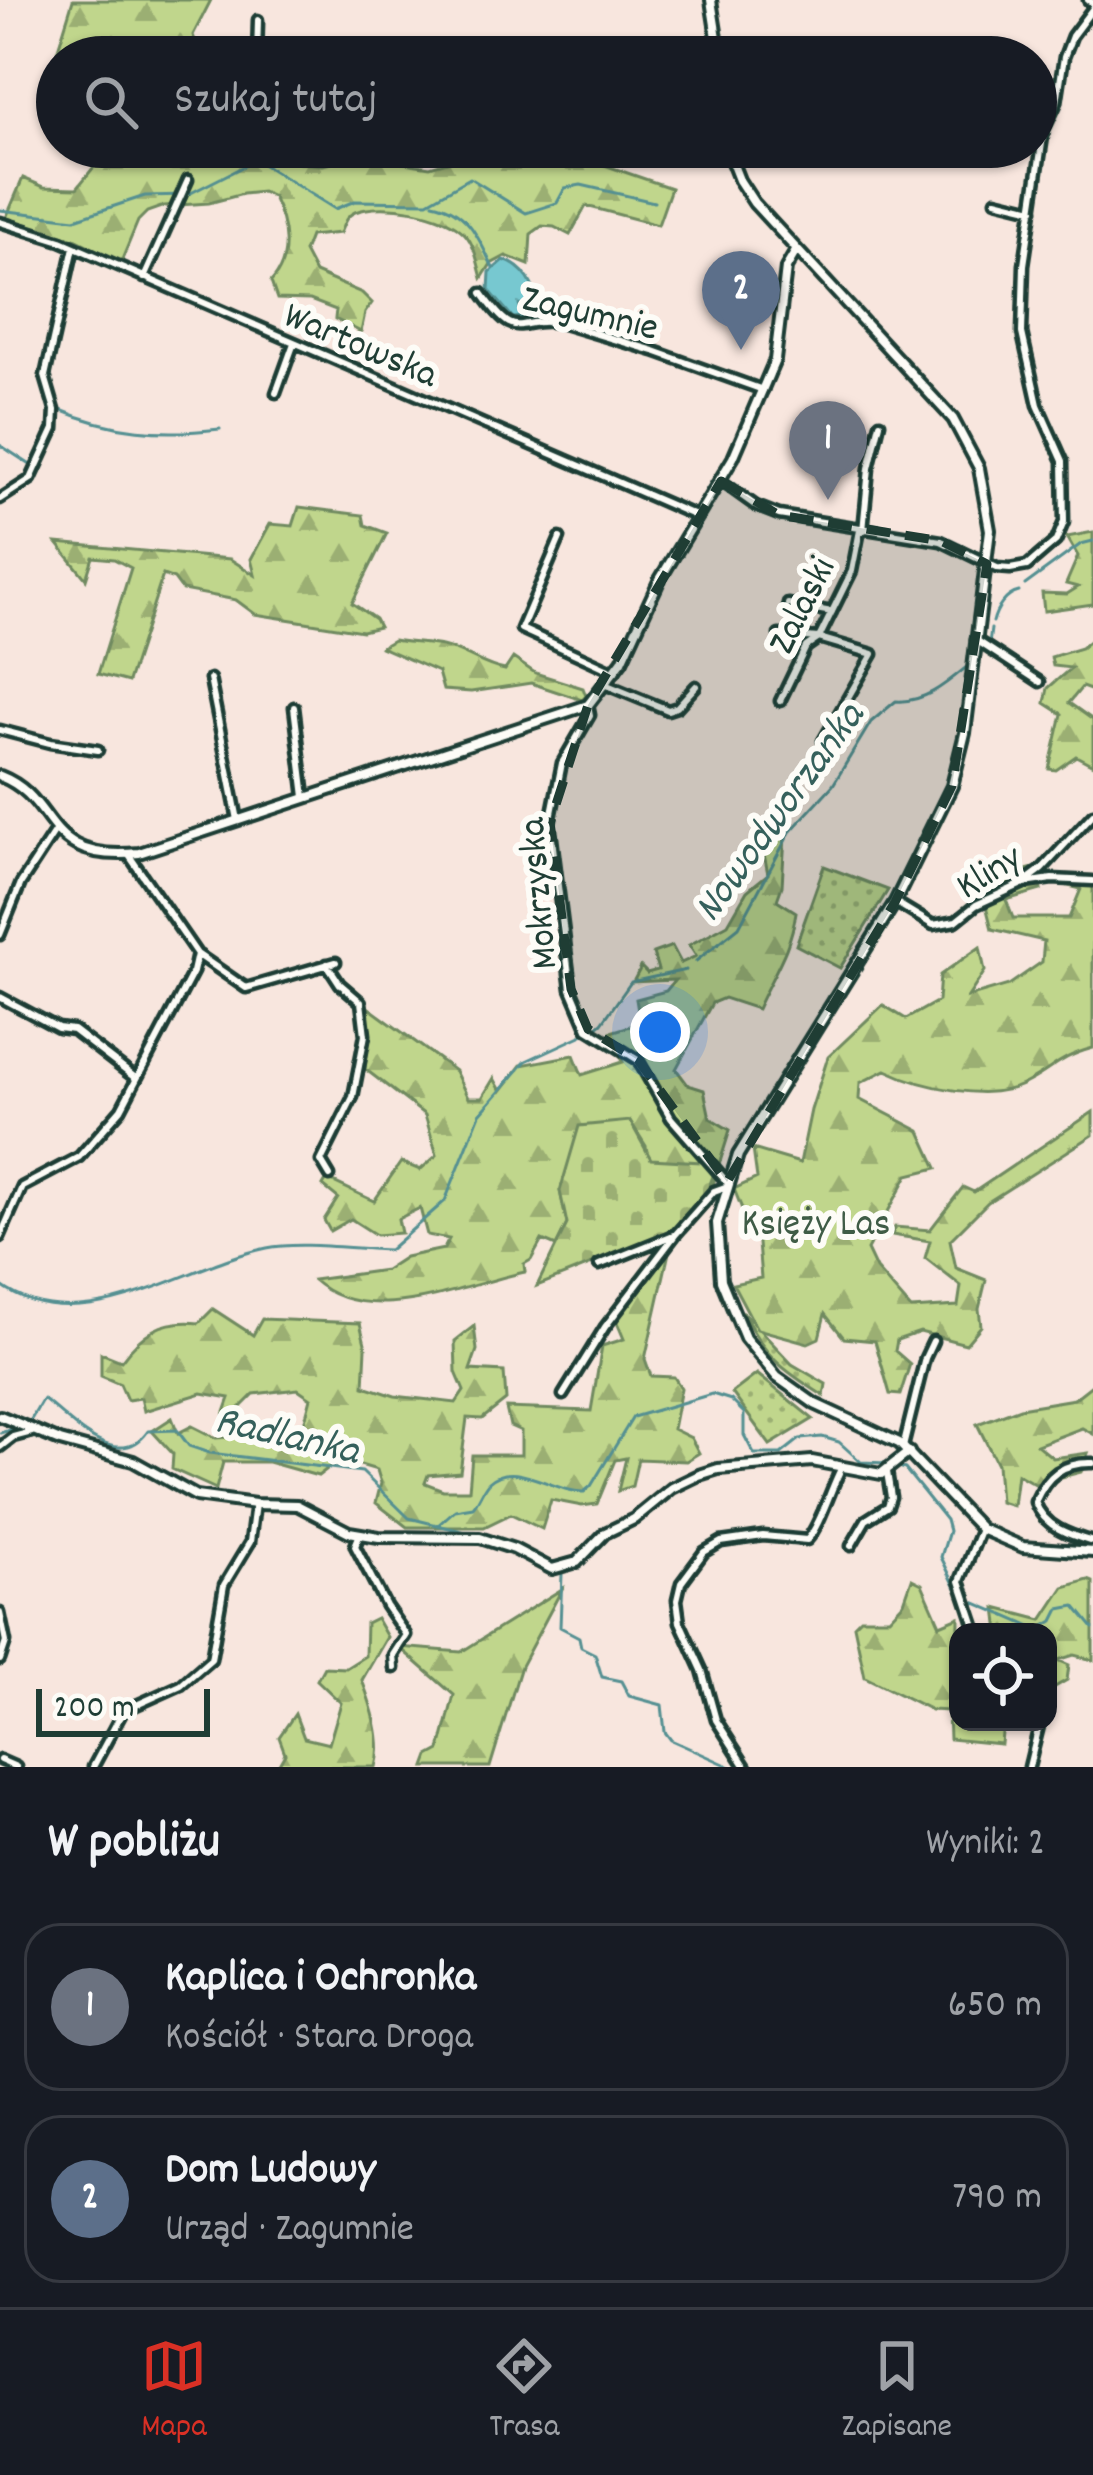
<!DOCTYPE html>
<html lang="pl">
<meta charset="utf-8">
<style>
:root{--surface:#171b24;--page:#20242c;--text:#f1f3f6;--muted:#9ea1a6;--line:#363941;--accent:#d93025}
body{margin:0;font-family:Dekko,sans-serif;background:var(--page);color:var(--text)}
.controls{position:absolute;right:36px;bottom:36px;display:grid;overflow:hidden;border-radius:24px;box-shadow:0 3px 9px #0004}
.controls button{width:108px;height:108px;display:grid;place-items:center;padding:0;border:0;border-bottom:3px solid var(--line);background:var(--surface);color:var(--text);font:60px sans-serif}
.scale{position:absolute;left:36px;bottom:30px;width:174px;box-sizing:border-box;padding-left:12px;border:6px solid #1f3d34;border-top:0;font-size:33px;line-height:42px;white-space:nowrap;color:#1f3d34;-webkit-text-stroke:9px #fdfcf7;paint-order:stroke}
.you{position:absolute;left:660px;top:1032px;width:42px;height:42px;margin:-30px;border:9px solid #fff;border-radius:50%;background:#1a73e8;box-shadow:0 0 0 18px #1a73e833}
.badge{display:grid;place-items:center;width:78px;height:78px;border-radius:50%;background:var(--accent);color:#fff;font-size:39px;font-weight:700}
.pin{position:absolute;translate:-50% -99px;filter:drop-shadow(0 3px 6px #0008)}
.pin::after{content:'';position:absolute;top:63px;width:42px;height:36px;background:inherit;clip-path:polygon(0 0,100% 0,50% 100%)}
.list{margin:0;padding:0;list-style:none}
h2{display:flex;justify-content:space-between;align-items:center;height:156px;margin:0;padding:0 48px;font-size:51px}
h2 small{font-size:39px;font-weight:400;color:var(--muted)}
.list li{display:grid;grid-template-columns:78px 1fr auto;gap:36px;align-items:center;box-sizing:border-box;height:168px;margin:0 24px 24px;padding:0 24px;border:3px solid var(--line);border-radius:36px}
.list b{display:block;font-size:45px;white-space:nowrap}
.list p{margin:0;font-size:39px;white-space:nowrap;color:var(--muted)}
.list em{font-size:39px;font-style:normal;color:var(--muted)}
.icon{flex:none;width:66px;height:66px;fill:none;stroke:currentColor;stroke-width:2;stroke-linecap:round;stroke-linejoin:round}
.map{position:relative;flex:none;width:1093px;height:1767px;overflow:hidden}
.search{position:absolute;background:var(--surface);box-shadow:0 3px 9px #0004;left:36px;right:36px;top:36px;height:132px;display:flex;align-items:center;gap:30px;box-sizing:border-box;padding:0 42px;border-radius:66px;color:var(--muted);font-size:45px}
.sheet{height:540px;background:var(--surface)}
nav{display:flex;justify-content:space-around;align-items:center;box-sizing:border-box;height:168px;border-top:3px solid var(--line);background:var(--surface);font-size:33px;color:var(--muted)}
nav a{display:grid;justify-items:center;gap:6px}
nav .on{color:var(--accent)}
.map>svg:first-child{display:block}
.grass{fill:url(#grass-dots);stroke:#708a60;stroke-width:3}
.forest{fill:url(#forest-firs);stroke:#708a60;stroke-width:3}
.cemetery{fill:url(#cemetery-stones);stroke:#708a60;stroke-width:3}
.water{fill:#77c8d0;stroke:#549092;stroke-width:3}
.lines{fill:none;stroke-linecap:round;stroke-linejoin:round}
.stream{stroke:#549092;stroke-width:3}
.minor-casing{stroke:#1f3d34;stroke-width:15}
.tertiary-casing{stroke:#1f3d34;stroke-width:16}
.secondary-casing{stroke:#1f3d34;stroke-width:16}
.minor{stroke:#fdfcf7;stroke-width:6}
.tertiary{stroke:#fdfcf7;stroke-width:8}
.secondary{stroke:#fdfcf7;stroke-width:8}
.marked{fill:#1f3d34;fill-opacity:0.2;stroke:#1f3d34;stroke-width:9;stroke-dasharray:24 15;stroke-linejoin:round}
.labels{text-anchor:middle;stroke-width:12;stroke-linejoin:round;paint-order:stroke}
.street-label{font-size:39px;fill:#1f3d34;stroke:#fdfcf7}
.park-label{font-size:39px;fill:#3f5c46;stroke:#fdfcf7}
.water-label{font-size:42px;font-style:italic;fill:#35605b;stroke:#fdfcf7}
</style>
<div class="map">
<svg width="1093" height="1767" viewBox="0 0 1093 1767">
<defs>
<pattern id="grass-dots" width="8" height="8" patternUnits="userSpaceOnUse" patternTransform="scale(3)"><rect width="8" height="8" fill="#c0d68c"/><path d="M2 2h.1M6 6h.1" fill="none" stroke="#9baf73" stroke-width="1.8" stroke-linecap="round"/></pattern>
<pattern id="forest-firs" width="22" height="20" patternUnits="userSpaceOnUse" patternTransform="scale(3)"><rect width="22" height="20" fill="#c0d68c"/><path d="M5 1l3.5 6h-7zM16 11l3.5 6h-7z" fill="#9baf73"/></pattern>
<pattern id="cemetery-stones" width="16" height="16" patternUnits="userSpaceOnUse" patternTransform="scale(3)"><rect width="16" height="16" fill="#c0d68c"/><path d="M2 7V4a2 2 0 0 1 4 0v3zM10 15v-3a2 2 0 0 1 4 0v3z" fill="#9baf73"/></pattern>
</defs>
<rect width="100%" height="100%" fill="#f8e6de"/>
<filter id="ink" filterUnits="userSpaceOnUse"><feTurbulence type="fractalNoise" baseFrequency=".00833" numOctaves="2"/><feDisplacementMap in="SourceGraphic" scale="24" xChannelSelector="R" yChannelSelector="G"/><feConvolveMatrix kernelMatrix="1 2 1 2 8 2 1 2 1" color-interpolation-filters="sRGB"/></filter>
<g filter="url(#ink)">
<!-- grass -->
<path class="grass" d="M824 866 888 890 840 968 796 945Z
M742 1311 792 1364 826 1384 824 1396C781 1369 765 1357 742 1311Z
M757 1374 813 1419 770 1445 732 1393Z"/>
<!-- forest -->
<path class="forest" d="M73 0H211L193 35 198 49 213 51 217 57H130L129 49 103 39 95 57H57V75H50Z
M110 147H255L299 163 323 165 359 156 430 167 461 158 501 163 512 160 523 147H553L556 154 587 159 671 188 658 225 586 206 570 235 554 227 542 226 531 234 529 265 506 256 491 264 482 278C478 264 475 245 465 234 444 212 383 201 355 212 345 216 344 225 340 233L310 236 304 252 315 273 362 293 372 303 365 313 361 332 335 319 336 310 310 300 277 299 271 282C293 258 286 224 273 197L262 192 243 194 209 203 164 206 147 212 138 221 121 262 77 240 6 218 23 178 44 187 77 188Z
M299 507 363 515 365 525 387 533 352 603 375 619 379 627 362 631 255 614 236 600 182 590 174 579 163 575 128 682 98 674 131 568 114 559 93 557 86 579 57 543 230 559 255 575 251 559 270 524 293 526Z
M1093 532V604L1044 611 1042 593 1067 594 1078 587 1066 584 1078 556 1067 537Z
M1093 638V691L1082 687 1069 703 1093 720V765L1076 756 1056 770 1049 769 1062 714 1045 703 1048 688 1071 668 1053 666 1051 657 1081 648Z
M393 640C409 643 426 643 442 646 465 651 482 666 505 670L513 658 535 673 583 688 586 696 582 700 531 683 471 692 443 690 438 672 381 647Z
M761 828 785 835 782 886 777 900 796 912C790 952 773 973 757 1009L724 998 712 1003 676 1069 688 1085 704 1090 710 1118 730 1130 709 1197 699 1198 648 1158 646 1146 630 1121 560 1191 567 1224 556 1246 542 1240 531 1260 524 1264 525 1272C462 1285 368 1330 313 1280L385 1270 405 1257 444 1249 449 1239 427 1235 420 1208 398 1219 401 1233 376 1235 351 1219 330 1231 324 1220 338 1198 323 1186 327 1179 374 1201 401 1162 420 1170 437 1155 425 1115 365 1069 369 1038 361 1002 455 1071 468 1098H482L494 1078 501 1091 521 1065 574 1055 582 1075 623 1062 611 1032 640 1023 636 999 666 991 675 980 633 982 641 967 647 973 658 970 653 953 672 946 681 963 696 956 689 945 728 924 747 891 768 874 762 844 752 839Z
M1037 867 1041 890 1006 900 1013 918H1069L1081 889 1060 884 1054 875 1093 876V1048C1057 1058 1055 1068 1026 1083 990 1103 921 1087 886 1070L860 1083 859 1099 920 1131 937 1168 908 1175 867 1250 876 1269 911 1309 958 1306 961 1286 925 1258 930 1241 892 1235 895 1227 930 1230 963 1187 974 1192 1093 1112V1135L988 1202 950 1240 956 1268 986 1280 979 1309 981 1326 966 1344 920 1332 897 1340 895 1351 910 1364 900 1395 890 1394 875 1341 844 1338 825 1314 819 1338 808 1343 757 1329 733 1284 761 1278 757 1232 750 1229 734 1189 757 1178 753 1149 800 1163 811 1110 828 1057 883 1005 906 1019 938 1001 940 975 980 947 985 971 968 997 1009 985 1042 962 1044 941 992 929 980 882Z
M670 1248 645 1359 651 1376 674 1377 681 1388 673 1429 691 1438 699 1453 686 1461 638 1459 632 1486 618 1491 626 1458 615 1460 597 1504 582 1506 551 1500 542 1529 511 1514 484 1527H407L376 1503 381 1483 377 1470 340 1459 318 1476 268 1462H223L216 1489 172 1469 173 1454 152 1431 172 1418 178 1433 192 1426 216 1438 244 1436 256 1423 272 1432 302 1431 311 1398 298 1389 254 1394 233 1415H224L230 1398 202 1393 144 1411 141 1398 127 1400 120 1384 101 1376V1353L121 1361C142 1333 161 1319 199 1323L213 1309 253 1335 262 1319 360 1323 366 1348 364 1386 395 1396 456 1403 464 1391 456 1372 455 1341 474 1326 477 1350 470 1370 504 1372 506 1400 482 1419 467 1418 460 1472 428 1475 425 1483 443 1490H469L472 1455H521V1431L510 1426 506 1408 591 1411 602 1346 624 1339 614 1315Z
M1093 1384V1434L1082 1428 1037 1445 1053 1458 1088 1453 1081 1472 1035 1484 1017 1474 1013 1506 1000 1502 997 1464 977 1424 1020 1408 1074 1399Z
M912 1579 922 1584 940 1625 959 1617 958 1722H1003L1001 1744 949 1739 948 1711 931 1710 865 1677 854 1625 861 1618H889L904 1602Z
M1088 1580 1093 1582V1660L1074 1655 1058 1660 1069 1665 1067 1680 1048 1691V1632H999L996 1608 1042 1620 1064 1587Z
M562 1589 521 1666 490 1767H425L429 1756 440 1750 454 1695 399 1647 461 1652Z
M376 1618 387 1637 362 1680C371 1704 384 1741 376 1767H277L285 1753 279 1737 295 1714 304 1738 329 1744 341 1703 317 1680 324 1667 346 1668 365 1656 366 1623Z"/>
<!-- cemetery -->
<path class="cemetery" d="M630 1121 651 1159 718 1163 702 1205 675 1231 537 1286 567 1224 560 1191 579 1126Z"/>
<!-- water -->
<path class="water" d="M504 260C524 267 537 286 536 307L519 304 522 317 513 318 489 290 490 272Z"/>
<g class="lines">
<!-- stream -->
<path class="stream" d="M433 203C468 210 479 238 493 268
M0 210 75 219 145 196 187 195 256 160 335 209 355 201 428 202 470 178 526 213 557 203 565 188 581 185 654 202
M58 409C112 432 162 436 220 429
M0 445 32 466 50 429 51 414
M1025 585 1081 544 1093 541
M993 622C996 610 1005 595 1019 592
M989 644 991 629
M696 961 739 927 790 832 833 785 871 722 896 701C925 703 947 683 969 665
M593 1030 602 1023 631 982 686 970
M0 1285C81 1344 183 1265 267 1248 301 1241 353 1249 389 1250L445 1201 480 1114 526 1061 589 1032
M29 1423 43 1399C70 1420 118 1474 148 1431L177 1430 189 1446 210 1453 362 1472 409 1518 478 1535
M0 1433 20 1427
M438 1525 455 1510 473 1507C480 1499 482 1489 489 1482 515 1458 551 1492 584 1492L591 1486 633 1417 712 1394 731 1400 744 1413V1435L754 1454H781L800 1439 822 1437 839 1442 861 1462 888 1463 905 1469 946 1520 949 1531 941 1557 960 1596 1038 1630 1053 1621 1059 1609 1075 1606 1093 1628
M562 1574 560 1627 579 1637 581 1647 595 1654 602 1677 621 1681 629 1696 662 1705 665 1732 671 1740 731 1767"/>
<!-- minor casing -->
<g class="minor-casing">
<path id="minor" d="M1088 0 1093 3
M257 57 258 20
M996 200 1033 209
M0 222 61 241 698 517
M144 278 188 180
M482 293C520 347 516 315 560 323L654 351 763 390
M276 393 294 343
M721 481 756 506 779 515 941 541 997 568 1010 569 1027 566 1056 541 1064 522 1063 461 1038 405 1022 333 1024 265 1044 130 1057 102 1064 57 1072 36 1093 8
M0 499 31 479 54 429 55 410 45 376 74 247
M863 531 869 468 880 423
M560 538 521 629 615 672
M788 604 832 612
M779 635 819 638 873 654 823 741
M976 640 1040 682
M210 679 238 820
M607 685 668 710 677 707 696 686
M780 701 806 647 819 638 852 571 860 530
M588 705 590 715 562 763 550 823 571 989 588 1029 638 1060 671 1118 727 1182
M294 707 305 797
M0 730 50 743 98 750
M128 854 197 954 246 988 336 962
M1025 883 1052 879 1093 881
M895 902 933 925 956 921 976 905 1022 884 1042 869 1093 814
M0 935 21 883 55 831
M327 964 340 984 361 1002 365 1035 353 1097 321 1161 330 1176
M0 997 58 1028 73 1030 134 1077
M0 1237 22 1187 79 1157 121 1109 193 972 197 954
M599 1265 676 1234 714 1191 725 1187
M563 1395 605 1327 676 1234
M0 1447 13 1437 32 1432
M903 1447 925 1358 933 1341
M1093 1463C1063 1462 1047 1475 1035 1502 1044 1527 1069 1535 1093 1542
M360 1534 355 1546 386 1606 406 1635 393 1655 394 1668
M851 1546 866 1520 888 1506 891 1497 887 1472
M0 1613 6 1642 0 1660
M977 1632 960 1581 981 1529
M0 1760 16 1767
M93 1767 123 1711 181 1685 211 1659 224 1585 250 1542 255 1504
M746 1767 716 1720 702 1670 680 1622 677 1600 681 1583 704 1552 721 1542 763 1536 807 1540C820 1526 831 1487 842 1467
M1029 1767 1040 1722"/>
</g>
<!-- tertiary casing -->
<g class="tertiary-casing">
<path id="tertiary" d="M0 776C61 800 39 863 139 853L588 705 622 661 659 581 733 458 775 360 786 268 796 251
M0 1416 60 1441 133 1461 196 1496 255 1504 297 1505 349 1532 379 1537 480 1538 514 1549 552 1569 577 1562 605 1533 634 1519 672 1488 699 1475 718 1469 812 1461 881 1474 909 1452"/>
</g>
<!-- secondary casing -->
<g class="secondary-casing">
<path id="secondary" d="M711 0 720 57
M726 147 739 180 754 203 953 419 979 468 990 530 965 733 952 786 895 902 738 1155 717 1223 721 1280 745 1338 777 1377 815 1404 899 1443 981 1529 1023 1547 1093 1552"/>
</g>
<!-- minor -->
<use href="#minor" class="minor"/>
<!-- tertiary -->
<use href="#tertiary" class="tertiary"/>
<!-- secondary -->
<use href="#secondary" class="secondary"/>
</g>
</g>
<!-- marked area -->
<path class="marked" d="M721 481 779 515 941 541 987 564 952 786 895 902 727 1182 638 1060 588 1029 571 989 550 823 588 705Z"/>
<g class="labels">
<!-- street labels -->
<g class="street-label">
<text transform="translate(591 310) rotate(13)" y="14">Zagumnie</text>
<text transform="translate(362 342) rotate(23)" y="14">Wartowska</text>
<text transform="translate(799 604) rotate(-63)" y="14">Zalaski</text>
<text transform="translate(987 869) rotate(-32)" y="14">Kliny</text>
<text transform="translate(535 894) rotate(-95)" y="14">Mokrzyska</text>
</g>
<!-- park labels -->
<g class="park-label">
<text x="816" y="1234">Księży Las</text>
</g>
<!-- water labels -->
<g class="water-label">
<text transform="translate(776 810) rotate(-54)" y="15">Nowodworzanka</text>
<text transform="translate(288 1432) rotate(13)" y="15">Radlanka</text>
</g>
</g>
</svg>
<div class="controls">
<button><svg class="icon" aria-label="locate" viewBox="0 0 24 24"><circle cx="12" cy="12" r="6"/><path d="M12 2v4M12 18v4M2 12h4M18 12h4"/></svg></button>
</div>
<div class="scale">200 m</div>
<div class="you"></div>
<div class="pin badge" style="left:828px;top:500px;background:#6b7280">1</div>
<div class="pin badge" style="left:741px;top:350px;background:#5c6f8a">2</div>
<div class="search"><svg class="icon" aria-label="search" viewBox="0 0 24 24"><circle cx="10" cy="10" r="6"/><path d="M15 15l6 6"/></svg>Szukaj tutaj</div>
</div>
<section class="sheet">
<h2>W pobliżu<small>Wyniki: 2</small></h2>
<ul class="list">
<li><span class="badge" style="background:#6b7280">1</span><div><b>Kaplica i Ochronka</b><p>Kościół · Stara Droga</p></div><em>650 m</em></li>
<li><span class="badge" style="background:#5c6f8a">2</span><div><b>Dom Ludowy</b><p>Urząd · Zagumnie</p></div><em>790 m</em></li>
</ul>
</section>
<nav>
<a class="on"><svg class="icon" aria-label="map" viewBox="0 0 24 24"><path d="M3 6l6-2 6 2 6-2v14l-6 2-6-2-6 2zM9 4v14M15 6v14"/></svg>Mapa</a>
<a><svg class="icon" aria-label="directions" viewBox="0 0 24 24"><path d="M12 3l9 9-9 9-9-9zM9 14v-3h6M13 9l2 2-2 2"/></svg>Trasa</a>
<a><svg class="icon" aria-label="saved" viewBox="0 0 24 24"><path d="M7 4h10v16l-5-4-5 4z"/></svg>Zapisane</a>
</nav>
